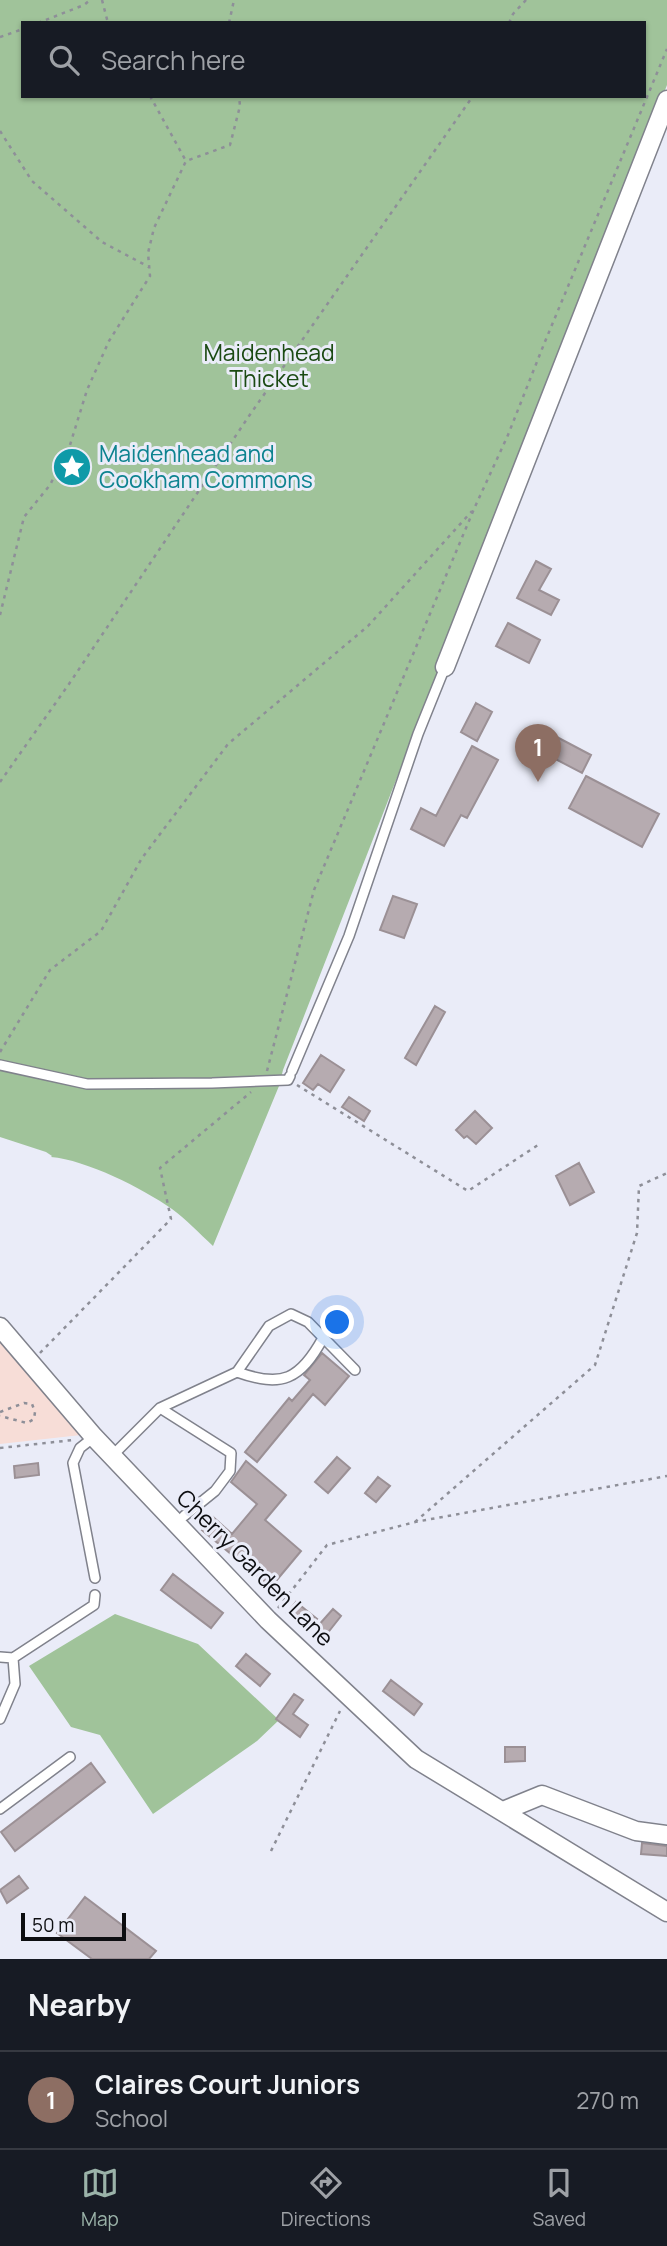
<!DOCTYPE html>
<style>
:root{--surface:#171b24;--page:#242831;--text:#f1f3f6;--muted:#9ea1a6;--line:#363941;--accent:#9bb3a9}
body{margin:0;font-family:Manrope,sans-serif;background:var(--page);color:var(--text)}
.scale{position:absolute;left:21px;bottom:18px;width:105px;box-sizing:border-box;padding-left:7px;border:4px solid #0d0e11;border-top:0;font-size:19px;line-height:24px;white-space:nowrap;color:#0d0e11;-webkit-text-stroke:5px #eaecf8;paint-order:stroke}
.you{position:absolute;left:338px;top:1323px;width:24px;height:24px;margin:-18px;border:5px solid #fff;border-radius:50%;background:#1a73e8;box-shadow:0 0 0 10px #1a73e833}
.badge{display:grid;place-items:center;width:46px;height:46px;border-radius:50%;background:var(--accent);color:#fff;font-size:23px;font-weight:700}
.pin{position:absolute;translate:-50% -58px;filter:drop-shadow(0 2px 4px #0008)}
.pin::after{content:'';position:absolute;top:37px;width:24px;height:21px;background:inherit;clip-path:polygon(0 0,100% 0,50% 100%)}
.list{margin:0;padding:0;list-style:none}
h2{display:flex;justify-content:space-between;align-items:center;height:91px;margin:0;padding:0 28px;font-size:30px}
h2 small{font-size:23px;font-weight:400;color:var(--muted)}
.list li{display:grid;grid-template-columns:46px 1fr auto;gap:21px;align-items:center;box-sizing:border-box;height:98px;padding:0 28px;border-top:2px solid var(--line)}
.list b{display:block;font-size:26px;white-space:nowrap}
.list p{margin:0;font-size:23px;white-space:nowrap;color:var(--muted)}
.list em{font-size:23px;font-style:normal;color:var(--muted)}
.icon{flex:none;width:38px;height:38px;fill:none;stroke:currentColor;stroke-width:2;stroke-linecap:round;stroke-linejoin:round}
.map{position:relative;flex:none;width:667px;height:1959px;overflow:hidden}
.search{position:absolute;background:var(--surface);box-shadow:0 2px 5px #0004;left:21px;right:21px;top:21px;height:77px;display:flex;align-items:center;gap:18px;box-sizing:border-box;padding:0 24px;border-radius:0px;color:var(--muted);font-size:26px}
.sheet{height:189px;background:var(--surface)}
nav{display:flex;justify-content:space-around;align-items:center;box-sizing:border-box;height:98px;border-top:2px solid var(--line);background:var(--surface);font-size:19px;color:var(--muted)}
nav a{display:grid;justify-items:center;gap:4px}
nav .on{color:var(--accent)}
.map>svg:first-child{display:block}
.commercial{fill:#f7ddd7}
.forest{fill:#a0c39a;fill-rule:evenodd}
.building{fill:#b6abb0;stroke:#9b9095;stroke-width:2}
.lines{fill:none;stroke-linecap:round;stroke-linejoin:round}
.service-casing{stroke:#80828c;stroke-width:12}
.minor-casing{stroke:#80828c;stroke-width:21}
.path{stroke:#8e8f98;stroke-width:2.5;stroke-dasharray:3.5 5;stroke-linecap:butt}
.service{stroke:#fff;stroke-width:9}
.minor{stroke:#fff;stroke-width:18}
.labels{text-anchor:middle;stroke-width:6;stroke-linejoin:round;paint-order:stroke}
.park-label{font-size:23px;fill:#1b4a13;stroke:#eaecf8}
.culture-label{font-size:23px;fill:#0d838f;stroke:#eaecf8;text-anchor:start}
.street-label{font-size:23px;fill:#0d0e11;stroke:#eaecf8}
</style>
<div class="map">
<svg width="667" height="1959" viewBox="0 0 667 1959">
<rect width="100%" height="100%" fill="#eaecf8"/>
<!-- commercial -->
<path class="commercial" d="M0 1337 81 1435 0 1444Z"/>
<!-- forest -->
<path class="forest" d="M0 0H667V85L283 1070 279 1086 213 1246C199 1233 186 1219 172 1209 142 1188 86 1160 51 1157L52 1156 46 1152 0 1137ZM23 23H644V96H23Z
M115 1614 198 1644 279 1720 257 1741 153 1814 100 1735 71 1727 29 1666Z"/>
<!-- building -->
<path class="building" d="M536 561 551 569 539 590 559 600 551 615 517 598Z
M508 623 540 640 529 663 496 646Z
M476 703 492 712 477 741 461 732Z
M553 735 591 755 582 773 544 753Z
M472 746 498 760 467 818 461 815 444 846 411 829 421 808 436 816Z
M586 776 659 814 642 847 569 808Z
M393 896 417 904 404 938 380 930Z
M435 1006 445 1012 416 1065 405 1058Z
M321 1055 344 1070 330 1092 318 1084 313 1090 303 1083Z
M349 1097 370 1111 364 1121 342 1107Z
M475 1111 492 1128 476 1144 467 1136 464 1138 456 1130Z
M579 1163 594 1192 570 1205 556 1176Z
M322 1353 349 1376 325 1405 313 1394 257 1462 245 1452 289 1398 292 1401 310 1380 304 1375Z
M337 1457 350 1468 328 1493 315 1482Z
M246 1461 286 1495 265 1520 301 1551 271 1587 202 1530 213 1517 232 1534 257 1504 231 1482Z
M38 1463 39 1475 15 1478 14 1466Z
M378 1477 390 1486 376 1502 365 1493Z
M173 1574 223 1613 211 1628 161 1590Z
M296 1602 317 1619 307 1631 287 1613Z
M333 1609 341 1616 326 1635 317 1627Z
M246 1654 270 1674 260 1686 236 1666Z
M391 1680 422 1704 414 1715 383 1691Z
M294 1694 303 1700 293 1714 308 1725 300 1737 276 1719Z
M505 1747H525V1761L505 1762Z
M91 1763 105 1782 15 1851 1 1832Z
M642 1843 667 1846V1856L641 1854Z
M19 1876 28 1888 7 1903 0 1890Z
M85 1897 156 1951 149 1959H92L57 1933Z"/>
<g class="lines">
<!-- service casing -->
<g class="service-casing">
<path id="service" d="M0 1065 87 1084 212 1083 288 1080 290 1076
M292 1071 349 936 418 734 445 667
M237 1372 269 1326 291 1314 308 1322 355 1370
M160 1408 231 1453 230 1471 215 1491 184 1516
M94 1437 80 1448 73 1463 95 1578
M112 1456 160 1408 237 1372C282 1388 300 1380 323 1338
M0 1657 13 1658 94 1605 95 1595
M0 1719 15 1684 13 1658
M0 1809 70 1757"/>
</g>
<!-- minor casing -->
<g class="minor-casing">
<path id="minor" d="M445 667 667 100
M0 1327 94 1437 268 1620 416 1759 667 1912
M503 1811 542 1795 636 1831 667 1835"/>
</g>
<!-- path -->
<path class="path" d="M102 0 108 23
M38 23 84 5 90 0
M229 23 234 0
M509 23 513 14 526 0
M0 37 23 29
M150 96 186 161
M0 131 32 181 102 242 149 267
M0 615 24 517 50 485 70 445 87 390 109 341 150 276 148 253 154 228 186 161 230 145 240 106 239 96
M0 782 69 684 249 416 473 96
M0 1052 50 970 101 931 142 858 228 744 368 626 472 511
M267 1071 314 890 474 509 508 435 544 344 667 49
M297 1085 468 1191 541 1143
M40 1353 171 1219 160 1168 251 1092
M0 1412 24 1403 32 1404 35 1412 34 1419 27 1423 0 1416
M0 1448 73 1440
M415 1522 595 1365 637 1233 639 1186 667 1173
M278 1608 327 1545 415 1522 667 1476
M271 1851 340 1711"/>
<!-- service -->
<use href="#service" class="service"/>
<!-- minor -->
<use href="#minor" class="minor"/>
</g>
<!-- icons -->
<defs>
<g id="sight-disc" transform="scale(2.0125)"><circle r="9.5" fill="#0f9aa8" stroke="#eaecf8"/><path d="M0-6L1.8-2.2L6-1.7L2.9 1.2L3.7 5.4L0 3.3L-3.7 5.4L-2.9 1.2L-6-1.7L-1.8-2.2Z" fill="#fff"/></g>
</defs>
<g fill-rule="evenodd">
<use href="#sight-disc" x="72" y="467"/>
</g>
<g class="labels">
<!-- park labels -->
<g class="park-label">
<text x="269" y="361">Maidenhead<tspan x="269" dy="26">Thicket</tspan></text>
</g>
<!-- culture labels -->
<g class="culture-label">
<text x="99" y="462">Maidenhead and<tspan x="99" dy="26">Cookham Commons</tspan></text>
</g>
<!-- street labels -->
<g class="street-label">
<text transform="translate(255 1568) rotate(45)" y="8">Cherry Garden Lane</text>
</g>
</g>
</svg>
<div class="scale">50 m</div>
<div class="you"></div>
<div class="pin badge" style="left:538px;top:782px;background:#8d6e63">1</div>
<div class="search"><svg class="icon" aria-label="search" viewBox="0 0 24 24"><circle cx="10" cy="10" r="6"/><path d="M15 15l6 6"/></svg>Search here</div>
</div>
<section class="sheet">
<h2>Nearby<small></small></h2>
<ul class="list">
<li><span class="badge" style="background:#8d6e63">1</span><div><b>Claires Court Juniors</b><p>School</p></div><em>270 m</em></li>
</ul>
</section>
<nav>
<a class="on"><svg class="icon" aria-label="map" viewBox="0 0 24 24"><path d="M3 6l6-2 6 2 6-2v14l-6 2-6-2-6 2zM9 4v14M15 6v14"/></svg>Map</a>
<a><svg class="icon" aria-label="directions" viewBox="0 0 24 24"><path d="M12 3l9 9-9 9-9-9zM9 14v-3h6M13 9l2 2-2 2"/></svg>Directions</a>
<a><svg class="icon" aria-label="saved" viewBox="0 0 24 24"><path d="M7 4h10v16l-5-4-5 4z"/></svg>Saved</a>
</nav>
